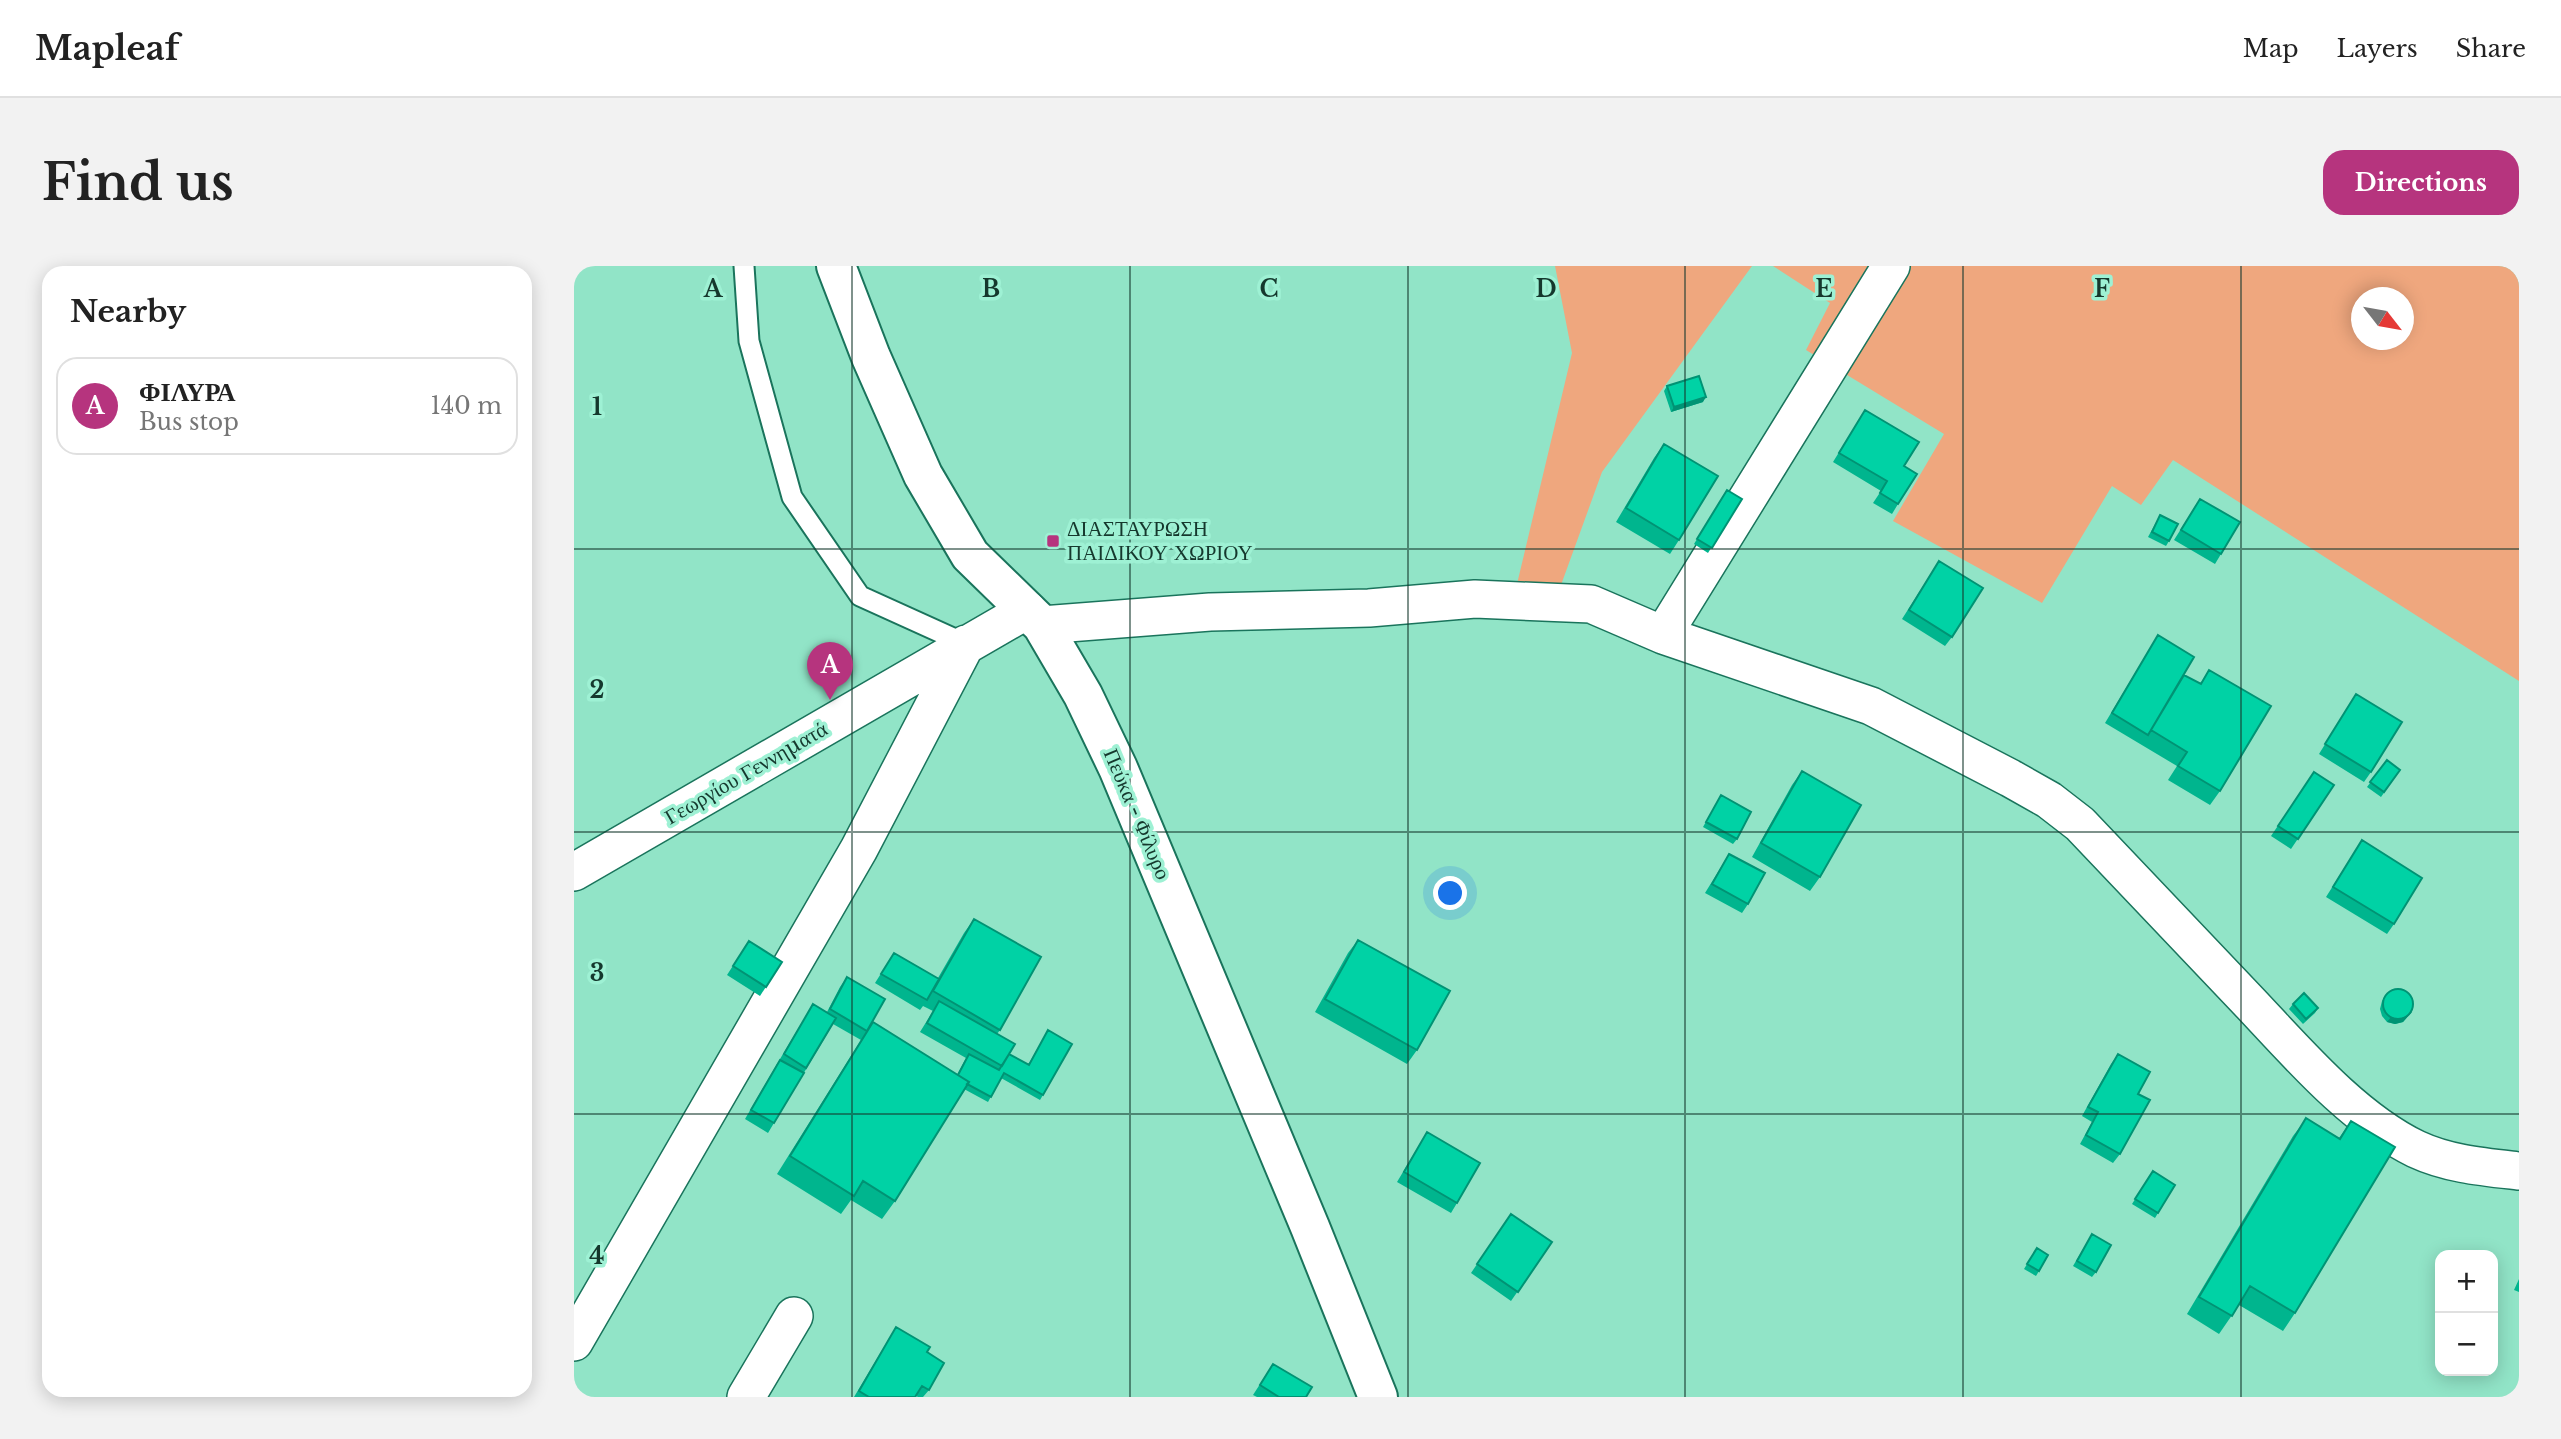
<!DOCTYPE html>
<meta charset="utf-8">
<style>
:root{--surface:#fff;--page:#f2f2f2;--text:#222;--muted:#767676;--line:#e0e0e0;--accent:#b6347e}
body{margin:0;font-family:"Libre Baskerville",serif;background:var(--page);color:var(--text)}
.controls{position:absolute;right:21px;bottom:21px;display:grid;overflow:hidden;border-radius:14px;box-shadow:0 4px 18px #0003}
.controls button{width:63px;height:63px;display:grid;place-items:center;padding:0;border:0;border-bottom:2px solid var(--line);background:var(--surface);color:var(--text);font:35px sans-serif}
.compass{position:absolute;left:1777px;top:21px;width:63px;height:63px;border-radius:50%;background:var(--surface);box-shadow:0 4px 18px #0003;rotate:121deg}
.you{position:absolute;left:877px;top:628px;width:24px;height:24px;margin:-18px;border:5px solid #fff;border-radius:50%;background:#1a73e8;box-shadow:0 0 0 10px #1a73e833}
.badge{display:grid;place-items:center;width:46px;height:46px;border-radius:50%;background:var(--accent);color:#fff;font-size:23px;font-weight:700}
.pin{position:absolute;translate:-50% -58px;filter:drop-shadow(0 2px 4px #0008)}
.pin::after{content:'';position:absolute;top:37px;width:24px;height:21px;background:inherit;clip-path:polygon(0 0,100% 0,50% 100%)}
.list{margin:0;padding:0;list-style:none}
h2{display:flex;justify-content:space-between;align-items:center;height:91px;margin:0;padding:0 28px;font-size:30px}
h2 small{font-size:23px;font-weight:400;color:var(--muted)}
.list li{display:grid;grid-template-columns:46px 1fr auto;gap:21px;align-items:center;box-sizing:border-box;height:98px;margin:0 14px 14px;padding:0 14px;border:2px solid var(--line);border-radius:21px}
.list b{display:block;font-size:26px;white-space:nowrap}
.list p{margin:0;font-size:23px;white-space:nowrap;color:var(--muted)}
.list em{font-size:23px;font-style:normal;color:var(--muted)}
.map{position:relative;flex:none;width:1945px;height:1131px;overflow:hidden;border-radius:21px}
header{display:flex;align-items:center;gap:42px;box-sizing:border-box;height:98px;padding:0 35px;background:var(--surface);border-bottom:2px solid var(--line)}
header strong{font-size:33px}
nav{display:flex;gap:38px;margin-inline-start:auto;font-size:24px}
.intro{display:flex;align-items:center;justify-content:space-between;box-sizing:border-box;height:168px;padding:0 42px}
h1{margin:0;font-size:49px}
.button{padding:18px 32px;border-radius:21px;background:var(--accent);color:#fff;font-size:24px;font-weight:700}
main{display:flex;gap:42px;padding:0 42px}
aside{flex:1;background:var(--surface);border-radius:21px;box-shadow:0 4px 18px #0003}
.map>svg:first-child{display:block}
.green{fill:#efa77e;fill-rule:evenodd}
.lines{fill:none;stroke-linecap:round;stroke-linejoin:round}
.lane-casing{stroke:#1a745c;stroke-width:23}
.street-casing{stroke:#1a745c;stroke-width:40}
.secondary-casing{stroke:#1a745c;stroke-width:42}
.lane{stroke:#fff;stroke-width:19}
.street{stroke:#fff;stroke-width:37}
.secondary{stroke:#fff;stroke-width:38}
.wall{fill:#00b58e}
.shaded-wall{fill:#009374}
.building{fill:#00d2a5;stroke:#009374;stroke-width:2}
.grid{fill:none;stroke:#15382d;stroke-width:2;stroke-opacity:0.55}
.poi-dot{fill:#b6347e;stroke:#9ef1d4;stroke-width:2.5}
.labels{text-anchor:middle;stroke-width:7;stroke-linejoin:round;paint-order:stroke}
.poi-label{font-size:21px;fill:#15382d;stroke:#9ef1d4;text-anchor:start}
.street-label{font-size:21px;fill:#15382d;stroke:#9ef1d4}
.grid-label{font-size:23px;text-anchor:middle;font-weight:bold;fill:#15382d;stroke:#9ef1d4;stroke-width:7;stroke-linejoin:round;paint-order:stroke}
</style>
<header>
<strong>Mapleaf</strong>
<nav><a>Map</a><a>Layers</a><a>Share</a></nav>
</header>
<div class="intro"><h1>Find us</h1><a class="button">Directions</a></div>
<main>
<aside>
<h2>Nearby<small></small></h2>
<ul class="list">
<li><span class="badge">A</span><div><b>ΦΙΛΥΡΑ</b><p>Bus stop</p></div><em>140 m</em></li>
</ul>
</aside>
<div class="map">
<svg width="1945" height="1131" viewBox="0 0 1945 1131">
<rect width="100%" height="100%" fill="#91e4c7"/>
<!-- green -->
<path class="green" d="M981 0H1178L1028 206 987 319 943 318 998 87Z
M1199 0H1945V415L1599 194 1567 239 1538 220 1468 337 1319 255 1370 168 1232 84 1256 37ZM1787 32H1829V74H1787Z"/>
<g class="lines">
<!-- lane casing -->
<g class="lane-casing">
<path id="lane" d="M170 0 175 75 218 231 286 330 392 378"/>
</g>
<!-- street casing -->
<g class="street-casing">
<path id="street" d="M468 359 636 346 795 342 901 333 1017 338 1089 369 1297 440 1436 512 1475 534 1506 558C1563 618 1621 679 1678 739 1725 789 1780 853 1842 883 1874 898 1909 901 1945 905
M1089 369 1317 0
M0 606 453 344
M0 1076 285 583 392 378
M172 1131 220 1050"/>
</g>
<!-- secondary casing -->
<g class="secondary-casing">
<path id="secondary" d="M262 0 297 91 349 209 396 289 468 359 509 429 544 502 736 961 804 1131"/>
</g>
<!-- lane -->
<use href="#lane" class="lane"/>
<!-- street -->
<use href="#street" class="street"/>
<!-- secondary -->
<use href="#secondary" class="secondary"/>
</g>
<!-- wall -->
<path class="wall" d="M1093 120 1129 136 1097 146 1090 125Z
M1291 144 1330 200 1324 238 1318 248 1299 237 1307 225 1259 196Z
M1090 178 1105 274 1096 288 1042 256 1080 192Z
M1153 224 1168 233 1134 287 1120 278Z
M1626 233 1647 288 1641 298 1600 274Z
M1586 249 1595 275 1592 280 1574 271Z
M1365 295 1378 371 1371 380 1328 353Z
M1584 369 1605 415 1626 418 1635 404 1646 525 1636 539 1594 514 1603 500 1531 457Z
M1782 428 1797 506 1790 516 1745 488Z
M1813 494 1826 504 1807 531 1793 521Z
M1228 505 1246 611 1236 625 1178 591 1218 519Z
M1740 506 1760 519 1717 583 1697 570Z
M1147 529 1163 573 1159 578 1129 561Z
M1788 574 1820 658 1813 668 1752 631Z
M1155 588 1174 638 1168 647 1131 627Z
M400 653 426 764 423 768 435 788 454 799 474 764 469 829 466 834 427 812 414 836 390 823 321 935 308 953 277 934 267 948 203 908 287 774 259 758 194 867 171 853 200 803 239 738 253 746 266 721 273 711 293 765 383 809 392 792 346 766 359 745 349 740 346 744 301 717 320 687 364 712 390 667Z
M784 674 843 784 833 798 741 746 774 687Z
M175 675 208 696 186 730 153 709Z
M1811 730 1834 750 1829 756 1821 758 1813 756 1808 750 1806 743 1808 735Z
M1719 738 1744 742 1741 747 1729 758 1715 743Z
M1544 788 1564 828 1546 888 1539 897 1506 878 1518 856 1508 850 1537 798Z
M1732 853 1765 872 1777 855 1721 1047 1709 1065 1665 1039 1645 1068 1613 1048 1719 870Z
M853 866 883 937 877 947 823 916Z
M1579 905 1601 919 1581 952 1558 938Z
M937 948 978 976 937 1035 897 1007Z
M1518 968 1522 1006 1518 1011 1499 1000Z
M1463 982 1465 1005 1462 1010 1450 1003Z
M1945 1013V1026L1940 1024Z
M322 1061 355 1124 349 1131H344L342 1130 341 1131H280Z
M699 1098 732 1131H683L679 1129Z"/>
<!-- shaded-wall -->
<path class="shaded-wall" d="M1132 131 1129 136 1097 146 1100 141Z
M1838 746 1829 756 1821 758 1813 756 1817 751Z"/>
<!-- building -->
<path class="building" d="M1125 110 1132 131 1100 141 1093 120Z
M1291 144 1345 176 1330 200 1343 208 1324 238 1306 227 1313 215 1265 187Z
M1090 178 1144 210 1105 274 1052 242Z
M1153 224 1168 233 1138 282 1123 273Z
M1626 233 1666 256 1647 288 1607 264Z
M1586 249 1604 258 1595 275 1578 266Z
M1365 295 1409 322 1378 371 1335 344Z
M1584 369 1620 391 1574 469 1538 447Z
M1635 404 1697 440 1646 525 1604 500 1613 486 1577 464 1610 409 1627 418Z
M1782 428 1828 456 1797 506 1751 478Z
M1813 494 1826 504 1810 526 1796 516Z
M1228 505 1287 539 1246 611 1187 577Z
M1740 506 1760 519 1724 573 1704 560Z
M1147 529 1177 546 1163 573 1132 556Z
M1788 574 1848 612 1820 658 1759 621Z
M1155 588 1191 607 1174 638 1138 618Z
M400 653 467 691 426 764 359 725Z
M784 674 876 725 843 784 751 733Z
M175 675 208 696 192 721 159 700Z
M320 687 365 713 353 734 307 708Z
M273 711 311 733 293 765 256 743Z
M1809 738a15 15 0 1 1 30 0a15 15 0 1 1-30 0Z
M1730 727 1744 742 1732 753 1719 738Z
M365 735 441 778 428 800 353 757Z
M239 738 262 752 232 802 210 788Z
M299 756 395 816 321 935 289 915 280 930 216 890Z
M474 764 498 778 469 829 430 807 417 831 393 818 395 816 384 809 395 788 425 804 435 788 455 799Z
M1544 788 1576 806 1564 828 1576 834 1546 888 1512 869 1524 846 1514 841Z
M206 794 230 807 200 857 177 844Z
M1732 852 1766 873 1777 855 1821 881 1721 1047 1676 1020 1658 1050 1625 1031Z
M853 866 906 897 883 937 830 906Z
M1579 905 1601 919 1584 947 1561 933Z
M937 948 978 976 944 1026 903 998Z
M1518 968 1537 979 1522 1006 1503 995Z
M1463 982 1474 989 1465 1005 1453 998Z
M322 1061 356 1081 353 1086 370 1097 355 1124 348 1120 341 1131H295L285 1125Z
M699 1098 738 1121 732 1131H705L686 1119Z"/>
<!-- grid -->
<path class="grid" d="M278 0V1131M556 0V1131M834 0V1131M1111 0V1131M1389 0V1131M1667 0V1131M0 283H1945M0 566H1945M0 848H1945"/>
<!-- markers -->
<rect class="poi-dot" x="472" y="268" width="14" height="14" rx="3.5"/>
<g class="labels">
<!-- poi labels -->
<g class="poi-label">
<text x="493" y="270">ΔΙΑΣΤΑΥΡΩΣΗ<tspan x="493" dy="24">ΠΑΙΔΙΚΟΥ ΧΩΡΙΟΥ</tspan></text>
</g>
<!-- street labels -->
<g class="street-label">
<text transform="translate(172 507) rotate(-30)" y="7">Γεωργίου Γεννηματά</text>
<text transform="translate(563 548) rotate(67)" y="7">Πεύκα - Φίλυρο</text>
</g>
</g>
<g class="grid-label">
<text x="139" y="31">A</text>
<text x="417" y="31">B</text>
<text x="695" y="31">C</text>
<text x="972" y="31">D</text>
<text x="1250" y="31">E</text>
<text x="1528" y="31">F</text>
<text x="23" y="149">1</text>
<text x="23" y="432">2</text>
<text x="23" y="715">3</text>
<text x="23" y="998">4</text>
</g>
</svg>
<div class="controls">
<button>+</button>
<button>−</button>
</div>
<svg class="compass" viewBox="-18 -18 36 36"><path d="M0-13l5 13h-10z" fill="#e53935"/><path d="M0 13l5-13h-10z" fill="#767676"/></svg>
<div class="you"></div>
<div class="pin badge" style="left:256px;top:434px">A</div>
</div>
</main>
